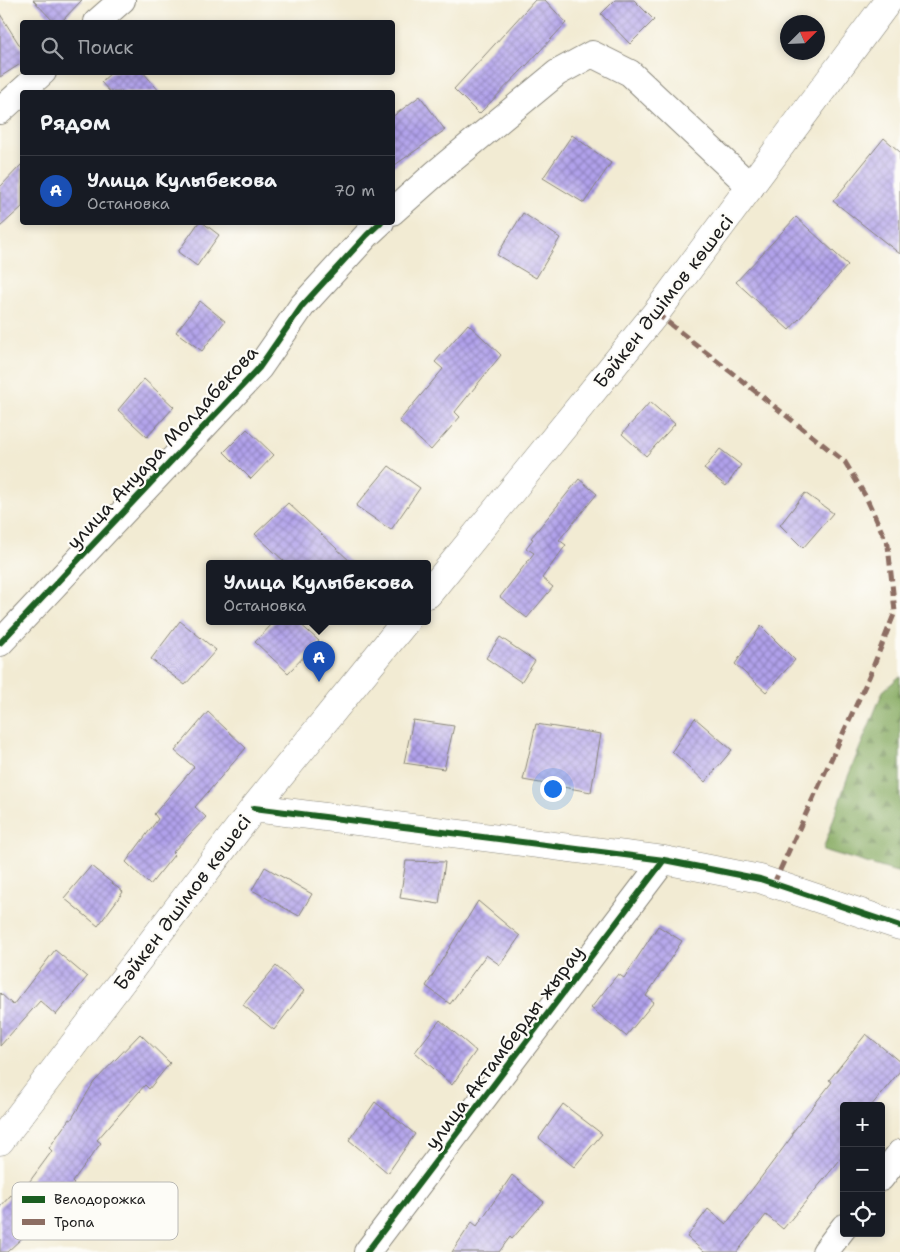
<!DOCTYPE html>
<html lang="ru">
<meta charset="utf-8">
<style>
:root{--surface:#171b24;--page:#20242c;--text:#f1f3f6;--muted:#9ea1a6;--line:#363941;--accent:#c8321e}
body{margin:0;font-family:"Shantell Sans",sans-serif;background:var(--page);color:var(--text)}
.controls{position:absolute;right:15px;bottom:15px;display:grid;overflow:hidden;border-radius:5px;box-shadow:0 2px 8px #0003}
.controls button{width:45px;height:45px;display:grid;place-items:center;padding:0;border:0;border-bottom:1px solid var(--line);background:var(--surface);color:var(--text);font:25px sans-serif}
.compass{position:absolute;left:780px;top:15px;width:45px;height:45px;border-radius:50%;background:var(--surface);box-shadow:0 2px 8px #0003;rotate:66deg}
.you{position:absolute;left:552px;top:788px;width:18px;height:18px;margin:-12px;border:4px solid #fff;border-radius:50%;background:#1a73e8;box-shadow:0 0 0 8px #1a73e833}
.badge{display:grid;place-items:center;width:32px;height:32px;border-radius:50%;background:var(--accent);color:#fff;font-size:16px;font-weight:700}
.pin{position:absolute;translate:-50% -41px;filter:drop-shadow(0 1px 2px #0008)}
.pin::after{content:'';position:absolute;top:26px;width:18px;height:15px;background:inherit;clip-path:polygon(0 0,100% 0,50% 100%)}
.popup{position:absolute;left:206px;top:560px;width:225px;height:65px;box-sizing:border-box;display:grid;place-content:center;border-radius:5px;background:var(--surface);filter:drop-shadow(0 1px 4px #0005);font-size:16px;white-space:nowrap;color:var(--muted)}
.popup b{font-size:19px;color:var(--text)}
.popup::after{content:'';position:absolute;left:50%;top:100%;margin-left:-10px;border:10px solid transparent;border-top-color:var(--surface)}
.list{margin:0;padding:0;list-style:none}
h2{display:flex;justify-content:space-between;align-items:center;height:65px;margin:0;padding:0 20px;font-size:21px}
h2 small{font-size:16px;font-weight:400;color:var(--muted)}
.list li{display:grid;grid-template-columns:32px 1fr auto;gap:15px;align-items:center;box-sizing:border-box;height:70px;padding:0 20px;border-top:1px solid var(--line)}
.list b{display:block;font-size:19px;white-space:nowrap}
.list p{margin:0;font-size:16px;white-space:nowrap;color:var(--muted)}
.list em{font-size:16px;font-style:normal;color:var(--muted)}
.icon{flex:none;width:28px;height:28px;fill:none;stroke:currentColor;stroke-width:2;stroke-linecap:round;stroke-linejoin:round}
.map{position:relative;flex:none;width:900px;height:1252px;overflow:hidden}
.search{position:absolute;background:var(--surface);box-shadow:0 2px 8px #0003;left:20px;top:20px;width:375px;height:55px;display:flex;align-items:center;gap:12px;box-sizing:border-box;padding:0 18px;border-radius:5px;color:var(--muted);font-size:19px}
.panel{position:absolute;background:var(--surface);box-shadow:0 2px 8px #0003;left:20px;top:90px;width:375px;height:135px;border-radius:5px}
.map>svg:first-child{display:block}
.forest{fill:url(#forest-firs);stroke:#50623d}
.building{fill:url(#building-cross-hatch)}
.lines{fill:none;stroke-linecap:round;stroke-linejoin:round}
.street-casing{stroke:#878478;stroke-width:28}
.secondary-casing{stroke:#878478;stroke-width:29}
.street{stroke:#fff;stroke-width:26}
.secondary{stroke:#fff;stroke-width:28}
.quiet{stroke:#8d6e63;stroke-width:5;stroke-dasharray:10 5;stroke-linecap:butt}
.cycleway-casing{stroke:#fdfcf7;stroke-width:9}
.cycleway{stroke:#1b5e20;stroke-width:6}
.labels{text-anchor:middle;stroke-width:4.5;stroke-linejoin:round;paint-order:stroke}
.street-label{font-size:19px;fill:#1c1c1c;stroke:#fdfcf7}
.key{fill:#fdfcf7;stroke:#bab9b5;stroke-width:1}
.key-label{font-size:14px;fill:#1c1c1c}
</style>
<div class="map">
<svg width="900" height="1252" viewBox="0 0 900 1252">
<defs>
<pattern id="forest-firs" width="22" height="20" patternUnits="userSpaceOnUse" patternTransform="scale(1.25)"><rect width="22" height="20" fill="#84a95e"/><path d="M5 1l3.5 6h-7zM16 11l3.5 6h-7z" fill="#6b894d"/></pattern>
<pattern id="building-cross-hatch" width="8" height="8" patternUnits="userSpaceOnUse" patternTransform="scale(1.25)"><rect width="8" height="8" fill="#b1a1eb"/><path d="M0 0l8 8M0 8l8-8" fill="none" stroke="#8f82be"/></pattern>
</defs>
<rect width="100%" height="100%" fill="#fdfcf7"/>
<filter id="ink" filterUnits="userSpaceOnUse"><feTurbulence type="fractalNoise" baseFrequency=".02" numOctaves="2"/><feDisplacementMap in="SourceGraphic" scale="10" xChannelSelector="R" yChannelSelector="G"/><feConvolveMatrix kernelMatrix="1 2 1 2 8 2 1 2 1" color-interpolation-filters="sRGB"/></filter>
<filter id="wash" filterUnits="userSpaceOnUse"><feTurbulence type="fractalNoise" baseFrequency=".0096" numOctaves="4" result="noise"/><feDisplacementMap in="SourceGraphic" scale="20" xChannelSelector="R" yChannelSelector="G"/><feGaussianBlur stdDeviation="1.12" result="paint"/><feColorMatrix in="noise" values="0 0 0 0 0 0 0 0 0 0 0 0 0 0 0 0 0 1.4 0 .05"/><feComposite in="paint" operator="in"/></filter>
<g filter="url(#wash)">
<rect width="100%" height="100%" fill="#f2ebd3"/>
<!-- forest -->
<path class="forest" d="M900 676V873L823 850 847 779 883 691Z"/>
<g id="blocks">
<!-- building -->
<path class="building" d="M33 0H82L61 22H54Z
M535 0H545L566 23 526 66 479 114 454 89Z
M615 0H634L654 20 630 44 601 14Z
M0 14 22 49V63L0 77Z
M112 72H143L160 92H110L101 82Z
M420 96 445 130 392 167V117Z
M572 135 611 163 584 203 543 178Z
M884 138 900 152V254L833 201Z
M22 164V207L0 227V187Z
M523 213 560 238 536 278 497 255Z
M796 217 848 265 789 330 736 282Z
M199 222H202L219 235 197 266 178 252Z
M200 301 225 321 202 351 176 332Z
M468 324 501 355 455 412 460 417 431 450 399 421 443 369 435 362Z
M144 379 174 407 147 437 118 410Z
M650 402 675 424 646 456 622 434Z
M247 429 274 455 251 479 224 452Z
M720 449 741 465 726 486 704 469Z
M389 466 420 488 391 530 356 506Z
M579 479 597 494 559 540 566 545 542 578 553 587 527 618 500 597 534 553 526 548 533 539 531 538Z
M805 493 833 513 803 548 780 525Z
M288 503 352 563H286L255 534Z
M180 621 216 650 185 685 151 659Z
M275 621H297L319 641 288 673 255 642Z
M761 626 795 660 766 692 735 664Z
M500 637 535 661 521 682 486 658Z
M208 712 246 748 195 807 206 817 172 853 174 855 150 885 126 862 158 819 154 814 194 767 175 751Z
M695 718 732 750 705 782 672 751Z
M413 720 454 726 444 769 404 763Z
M536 724 601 734 591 792 523 780Z
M406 861 445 862 439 904 400 898Z
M91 866 123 892 98 926 64 898Z
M265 867 312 894 299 916 252 890Z
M478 901 520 936 500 965 486 955 450 1004 426 986Z
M658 926 682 941 646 996 654 1002 626 1036 591 1008 618 974 624 978Z
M55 950 87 977 56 1015 40 1001 0 1046V993L13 1005Z
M276 966 304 991 274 1030 243 1005Z
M440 1020 476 1051 452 1085 415 1052Z
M140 1034 170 1063 149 1089 145 1085 97 1140 101 1143 72 1182 74 1184 51 1215 49 1213 7 1252H0V1207L11 1195 16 1200 52 1151 49 1148 69 1119 71 1120 94 1082Z
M866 1034 900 1062V1071L871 1106H844V1155L783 1229 766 1215 737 1252H704L687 1237 708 1209 726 1224 793 1135 792 1133 832 1082 829 1080Z
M375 1102 415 1134 388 1173 349 1140Z
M563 1104 602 1134 574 1167 539 1138Z
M512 1175 544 1202 512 1239 510 1237 499 1252H452L472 1222 477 1226Z"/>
</g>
</g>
<g filter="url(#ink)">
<use href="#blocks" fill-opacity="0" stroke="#878478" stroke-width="1"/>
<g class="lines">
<!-- street casing -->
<g class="street-casing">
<path id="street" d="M97 22 122 0
M0 111 43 72
M392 212 437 172 557 73 592 54 630 73 751 187
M0 643 259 368 302 306 367 235 381 222
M881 1178 900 1153
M367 1252 664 860
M825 1252 844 1227"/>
</g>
<!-- secondary casing -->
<g class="secondary-casing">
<path id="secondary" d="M428 594 656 313 889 0
M254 808 664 860 760 879 900 926
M0 1141 254 808 406 621"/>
</g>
<!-- street -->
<use href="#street" class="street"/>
<!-- secondary -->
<use href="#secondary" class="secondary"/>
<!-- quiet -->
<path class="quiet" d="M656 313 845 462 866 497 888 545 895 612 869 677 774 883"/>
<!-- cycleway casing -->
<g class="cycleway-casing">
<path id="cycleway" d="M0 643 259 368 302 306 367 235 381 222
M254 808 664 860 760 879 900 926
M367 1252 664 860"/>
</g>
<!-- cycleway -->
<use href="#cycleway" class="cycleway"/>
</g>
</g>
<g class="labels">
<!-- street labels -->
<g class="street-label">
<text transform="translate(663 301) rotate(-52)" y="7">Бәйкен Әшімов көшесі</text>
<text transform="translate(162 447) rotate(-47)" y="7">улица Ануара Молдабекова</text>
<text transform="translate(182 902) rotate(-53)" y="7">Бәйкен Әшімов көшесі</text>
<text transform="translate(504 1047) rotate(-53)" y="7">улица Актамберды жырау</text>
</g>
</g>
<!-- legend -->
<rect x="12" y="1182" width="166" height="58" rx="8" class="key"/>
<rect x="22" y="1196" width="23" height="7" fill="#1b5e20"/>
<rect x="22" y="1219" width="23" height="6" fill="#8d6e63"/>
<g class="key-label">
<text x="54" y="1204">Велодорожка</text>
<text x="54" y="1227">Тропа</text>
</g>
</svg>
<div class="controls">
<button>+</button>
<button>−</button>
<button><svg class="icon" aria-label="locate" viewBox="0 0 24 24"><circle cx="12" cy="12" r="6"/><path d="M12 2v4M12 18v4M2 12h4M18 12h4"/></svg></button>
</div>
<svg class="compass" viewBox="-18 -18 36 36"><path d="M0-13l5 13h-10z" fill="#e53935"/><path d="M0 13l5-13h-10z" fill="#9ea1a6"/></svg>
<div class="you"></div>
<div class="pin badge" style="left:319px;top:682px;background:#1a4fb4">A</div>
<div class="popup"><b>Улица Кулыбекова</b>Остановка</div>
<div class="search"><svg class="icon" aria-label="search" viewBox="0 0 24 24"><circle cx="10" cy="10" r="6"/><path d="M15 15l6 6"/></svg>Поиск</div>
<section class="panel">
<h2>Рядом<small></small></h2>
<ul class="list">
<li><span class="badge" style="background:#1a4fb4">A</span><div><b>Улица Кулыбекова</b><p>Остановка</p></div><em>70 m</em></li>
</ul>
</section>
</div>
